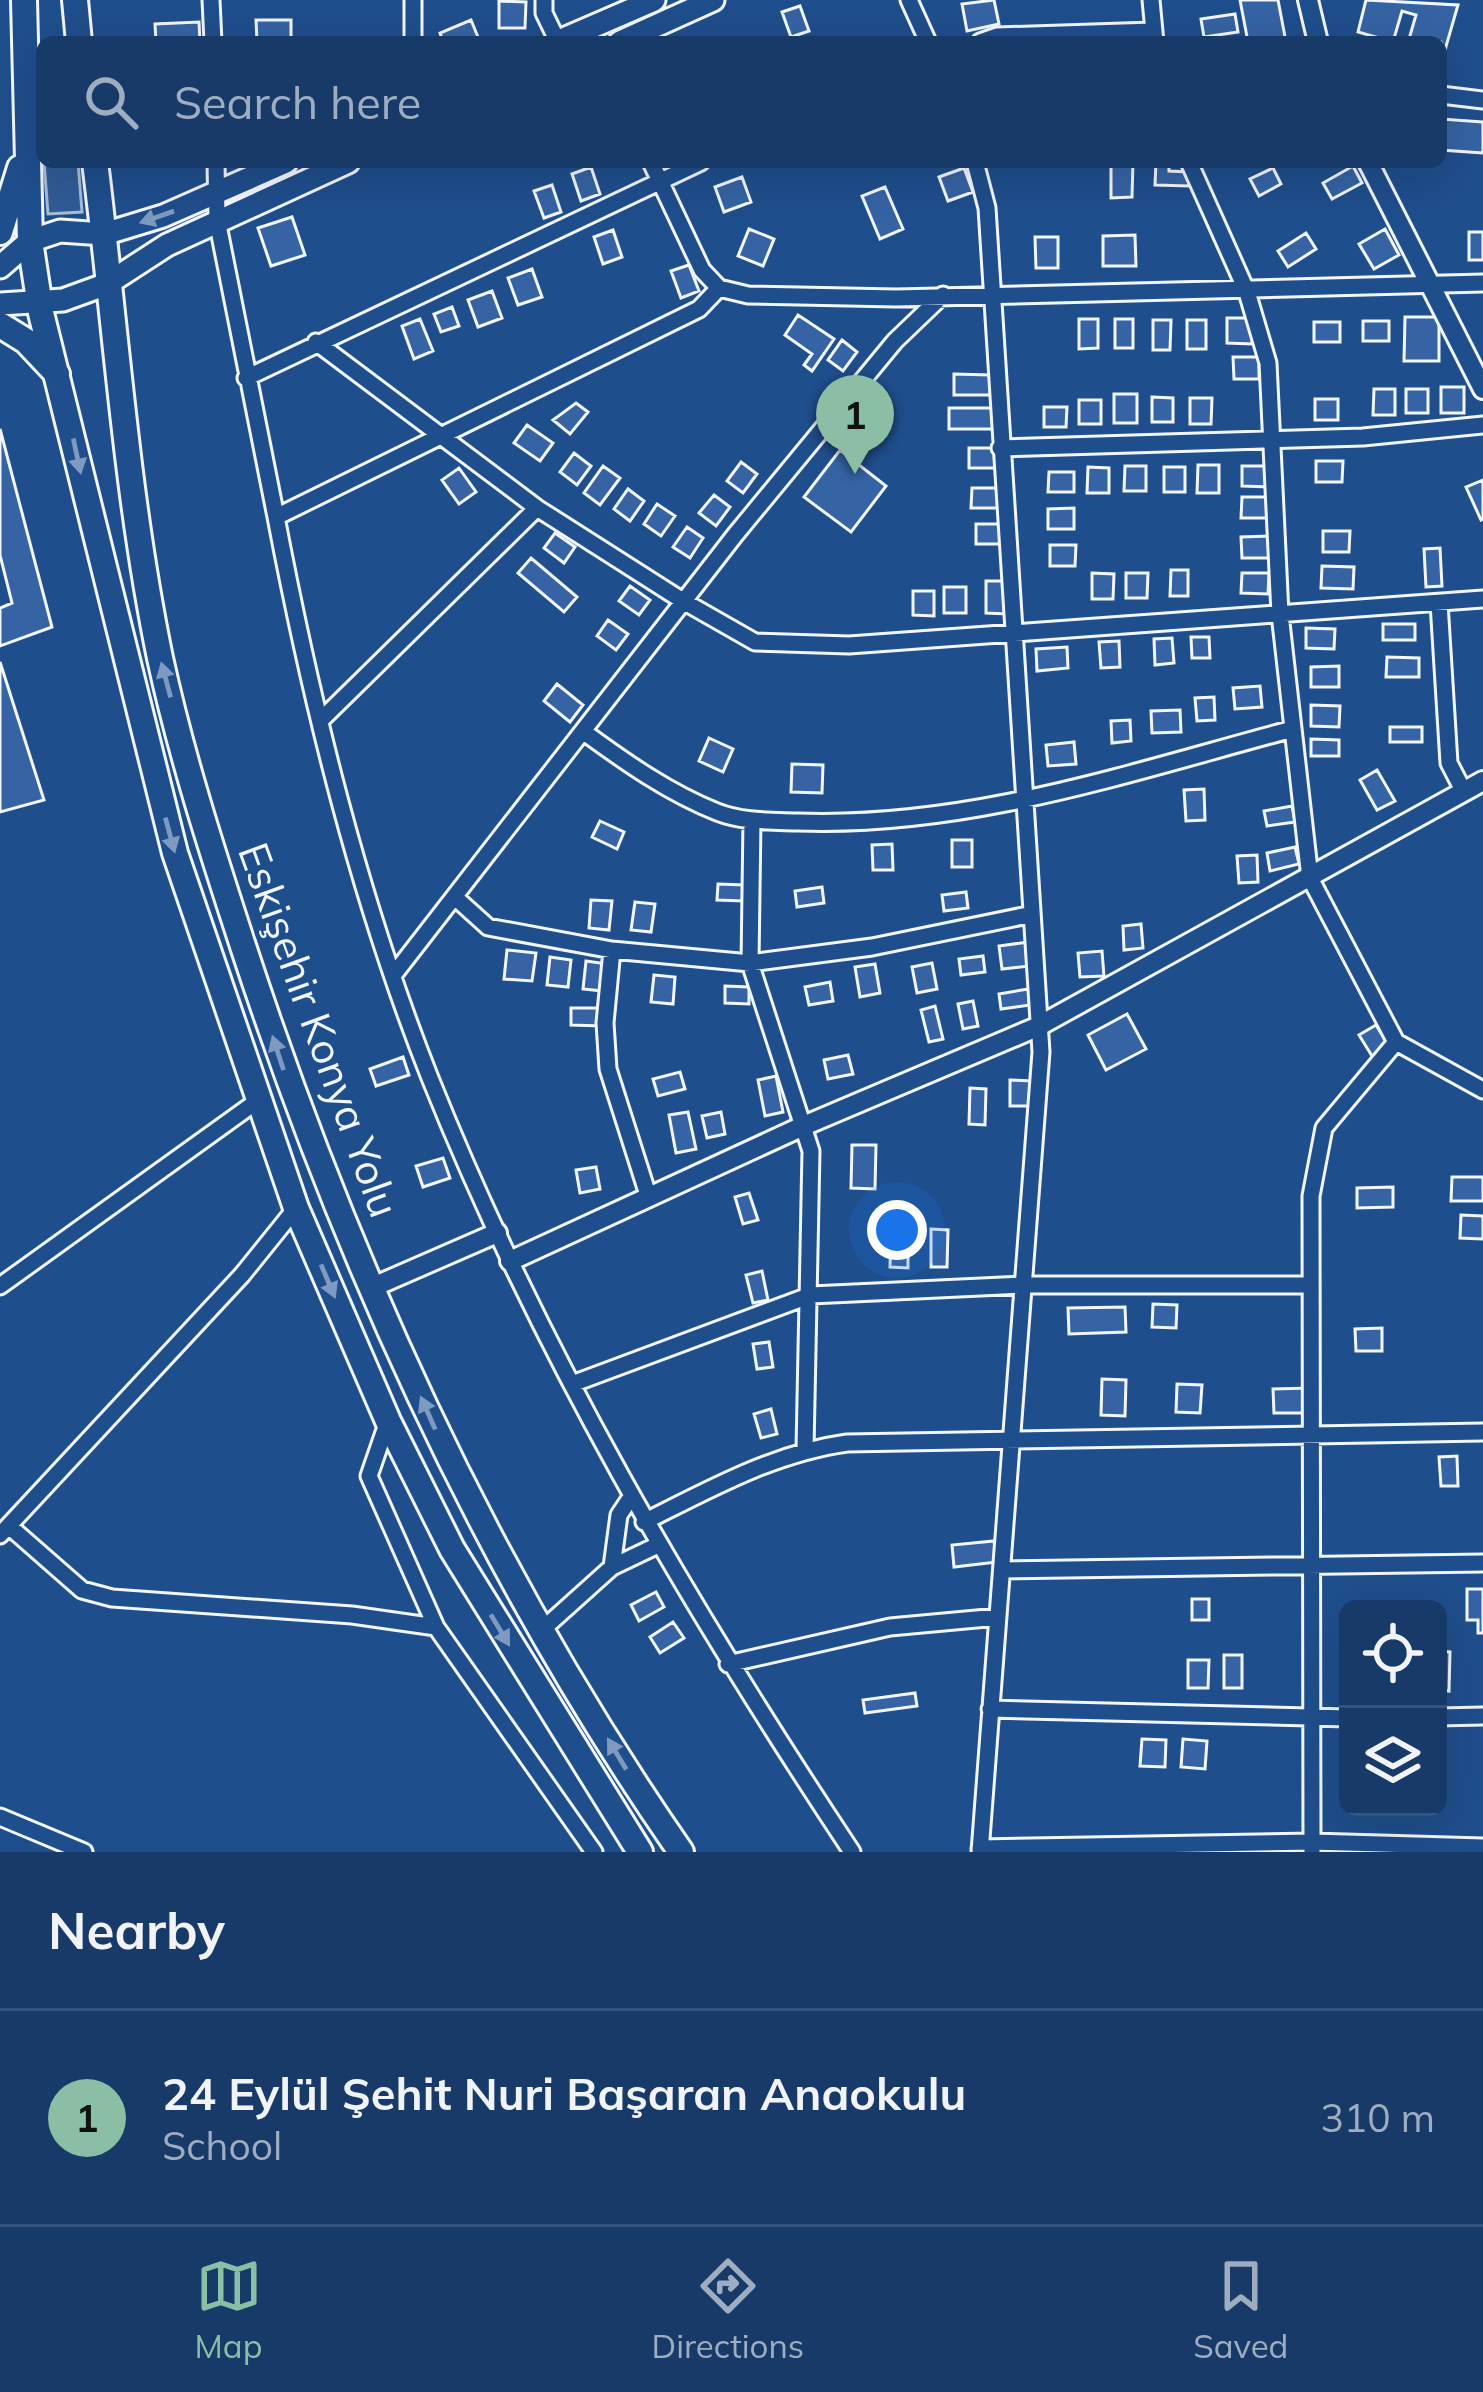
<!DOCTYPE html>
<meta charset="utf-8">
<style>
:root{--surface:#173a69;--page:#244571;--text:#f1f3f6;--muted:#9eadc0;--line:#36547d;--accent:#8abfa5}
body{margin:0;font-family:Mulish,sans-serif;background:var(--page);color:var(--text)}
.controls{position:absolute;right:36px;bottom:36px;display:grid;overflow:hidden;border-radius:18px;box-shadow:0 12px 48px #0002}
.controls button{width:108px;height:108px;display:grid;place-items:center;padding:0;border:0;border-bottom:3px solid var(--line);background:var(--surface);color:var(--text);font:60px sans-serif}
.you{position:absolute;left:897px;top:1230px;width:42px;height:42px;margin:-30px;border:9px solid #fff;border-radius:50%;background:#1a73e8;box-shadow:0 0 0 18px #1a73e833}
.badge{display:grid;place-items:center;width:78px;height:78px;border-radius:50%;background:var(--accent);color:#111;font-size:39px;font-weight:700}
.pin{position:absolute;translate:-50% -99px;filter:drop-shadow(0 3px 6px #0008)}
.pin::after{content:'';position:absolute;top:63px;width:42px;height:36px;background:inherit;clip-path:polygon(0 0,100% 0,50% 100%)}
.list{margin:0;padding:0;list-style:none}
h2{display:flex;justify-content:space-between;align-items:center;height:156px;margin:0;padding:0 48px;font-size:51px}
h2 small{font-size:39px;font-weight:400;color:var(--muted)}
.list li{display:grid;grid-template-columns:78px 1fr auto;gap:36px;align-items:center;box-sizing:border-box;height:216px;padding:0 48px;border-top:3px solid var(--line)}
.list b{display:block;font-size:45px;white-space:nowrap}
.list p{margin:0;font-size:39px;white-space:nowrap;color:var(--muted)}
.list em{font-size:39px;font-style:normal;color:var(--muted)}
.icon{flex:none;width:66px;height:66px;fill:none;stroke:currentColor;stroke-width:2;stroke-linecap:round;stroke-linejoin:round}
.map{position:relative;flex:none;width:1483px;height:1852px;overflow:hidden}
.search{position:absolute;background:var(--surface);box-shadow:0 12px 48px #0002;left:36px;right:36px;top:36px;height:132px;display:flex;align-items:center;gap:30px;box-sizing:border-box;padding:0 42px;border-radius:18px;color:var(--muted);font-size:45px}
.sheet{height:372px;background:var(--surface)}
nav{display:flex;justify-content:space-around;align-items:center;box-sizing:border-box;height:168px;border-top:3px solid var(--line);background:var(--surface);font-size:33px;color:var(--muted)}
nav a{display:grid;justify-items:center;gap:6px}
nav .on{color:var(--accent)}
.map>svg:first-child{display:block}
.green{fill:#305b95;stroke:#a8bbd7;stroke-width:3}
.building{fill:#3563a3;stroke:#f2f6ff;stroke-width:3}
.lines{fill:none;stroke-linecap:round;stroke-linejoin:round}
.minor-casing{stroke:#f2f6ff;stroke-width:21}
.tertiary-casing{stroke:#f2f6ff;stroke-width:24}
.secondary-casing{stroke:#f2f6ff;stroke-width:27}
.trunk-casing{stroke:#f2f6ff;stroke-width:30}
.minor{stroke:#1f4e8c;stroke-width:15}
.tertiary{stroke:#1f4e8c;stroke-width:18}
.secondary{stroke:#1f4e8c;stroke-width:21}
.trunk{stroke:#1f4e8c;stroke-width:24}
.oneway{fill:#7e9ac0}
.labels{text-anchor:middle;stroke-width:9;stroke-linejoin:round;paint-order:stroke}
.street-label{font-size:42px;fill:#f2f6ff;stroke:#1f4e8c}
</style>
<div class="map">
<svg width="1483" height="1852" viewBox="0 0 1483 1852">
<rect width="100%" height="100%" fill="#1f4e8c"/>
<!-- green -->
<path class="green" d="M44 162H78L82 212 48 214Z"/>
<!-- building -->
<path class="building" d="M994 0 999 24 967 31 962 4Z
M1240 0H1278L1286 42H1248Z
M1366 0 1458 5 1445 50 1441 42 1409 39 1416 15 1402 11 1393 42 1358 32Z
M499 1 526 2 525 28H499Z
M800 6 809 31 791 37 782 12Z
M1235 14 1238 32 1204 37 1201 19Z
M256 20H291V42H257Z
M471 20 480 42H443L440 33Z
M199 22 200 42H156L155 24Z
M1441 119 1483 122V153L1441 150Z
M1111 162H1133L1132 197 1111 198Z
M1156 162H1169V171L1189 172V186L1155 185Z
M1353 166 1362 183 1332 199 1323 183Z
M591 167 600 194 581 201 572 174Z
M964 168 973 192 948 201 939 177Z
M1273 168 1281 184 1259 196 1250 179Z
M742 177 751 202 724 212 715 187Z
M552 185 561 212 544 218 534 191Z
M885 187 903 229 880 239 862 196Z
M292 217 305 255 271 266 258 228Z
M749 229 774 239 763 266 738 256Z
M1385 229 1399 255 1374 269 1359 244Z
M613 230 622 257 603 264 594 237Z
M1469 232H1483V260H1469Z
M1306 233 1316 249 1288 267 1278 251Z
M1135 235 1136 266H1103V236Z
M1035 237H1058V268H1036Z
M689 265 699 291 681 298 671 271Z
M532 269 542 297 518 305 508 278Z
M492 291 502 318 478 327 468 300Z
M452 307 459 326 441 332 434 314Z
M798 315 834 339 812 371 804 365 812 354 785 335Z
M1405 317H1439V361H1404Z
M1227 318H1253L1252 344 1227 343Z
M420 319 433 351 414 359 402 326Z
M1079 319H1098V348L1079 349Z
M1115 319H1133V348H1115Z
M1153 320H1171L1170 350H1153Z
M1187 320H1206V349H1187Z
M1363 321H1389V341H1363Z
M1314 322H1340V342H1314Z
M842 340 857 352 843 371 828 360Z
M1233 357H1259V379H1234Z
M954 374 990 375V395H954Z
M1441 387H1464V413H1441Z
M1374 389H1395V415H1373Z
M1406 389H1428V413H1406Z
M1114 394H1137V423H1114Z
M1152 397 1173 398V422H1152Z
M1190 398H1212L1211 424H1190Z
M1315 399H1338V420H1315Z
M1079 400H1101V424H1079Z
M576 403 588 412 570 434 553 420Z
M1044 407H1067L1066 427H1044Z
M949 408H993V429H949Z
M527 425 553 443 540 461 514 443Z
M0 429 52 627 0 646V608L12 603 0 555Z
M969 448H995V468H969Z
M840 450 886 486 851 532 804 497Z
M574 453 591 466 577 485 560 472Z
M1316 461H1343L1342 482H1316Z
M741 462 757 474 743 493 727 481Z
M1198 465H1219V493H1197Z
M603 466 620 478 600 505 584 493Z
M1125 466H1146V491H1124Z
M1242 466H1271L1270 487 1242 486Z
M1088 467 1109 468V493H1087Z
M1164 467H1185V492H1164Z
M459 468 476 492 459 504 442 480Z
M1049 472H1074V492H1048Z
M1483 480V519L1481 520 1466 487Z
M972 488H999L998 508H971Z
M628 489 644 501 630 521 614 509Z
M714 495 730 507 716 526 699 513Z
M1242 497H1268V518H1241Z
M657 504 675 516 661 536 644 524Z
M1074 508V529H1048V509Z
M976 524H1002V544H976Z
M687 527 703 538 690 558 673 547Z
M1323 531H1350L1349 552H1323Z
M555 533 575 547 564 563 544 548Z
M1269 536V558H1242L1241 537Z
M1050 545H1076L1075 566H1050Z
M1440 548 1442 586 1426 587 1424 549Z
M531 558 577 597 564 612 518 573Z
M1322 566 1354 567 1353 589 1321 588Z
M1171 570H1188V596H1170Z
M1092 573 1114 574 1113 599H1092Z
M1126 573H1148L1147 598H1126Z
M1242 573H1269L1268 594 1241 593Z
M986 581H1008L1007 614 986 613Z
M630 586 650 600 639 615 619 601Z
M944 587H966V613H944Z
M913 591H934V616L913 615Z
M608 620 628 634 616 650 597 636Z
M1383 624H1415V640H1383Z
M1306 628 1335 629 1334 649 1306 648Z
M1191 637H1209L1210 658H1192Z
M1172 638 1174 663 1155 665 1154 639Z
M1119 641 1120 667 1101 668 1099 642Z
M1067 647 1068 668 1037 671 1036 649Z
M1387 657 1419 658V677H1386Z
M0 662 44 800 0 812Z
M1339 666V687H1311V667Z
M557 684 583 705 570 722 544 701Z
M1260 686 1262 707 1235 709 1233 688Z
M1214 697 1215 720 1197 721 1195 698Z
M1311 705 1340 706 1339 727 1311 726Z
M1180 710 1181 732 1152 733 1151 711Z
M1130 720 1131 741 1112 743 1111 721Z
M1390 727H1422V742H1390Z
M709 738 733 749 723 772 699 761Z
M1311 739 1339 740V756H1311Z
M1074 742 1076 764 1048 766 1046 745Z
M792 764 823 765 822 793 791 792Z
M1377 770 1395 801 1377 810 1360 780Z
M1204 789 1205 820 1186 821 1184 790Z
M1292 806 1295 822 1267 826 1264 811Z
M600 821 624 832 617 849 592 837Z
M952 840H972V867H952Z
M892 844 893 870H873L872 845Z
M1295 847 1299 864 1270 871 1267 853Z
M1257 855 1258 882 1239 883 1237 856Z
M718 884 745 885 744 901 717 900Z
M822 887 824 903 797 907 795 891Z
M966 892 968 908 944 911 942 895Z
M591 900 612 901 609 930 589 928Z
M635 902 655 904 651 932 631 930Z
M1141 924 1143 948 1124 950 1123 926Z
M1028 942 1030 966 1002 969 999 946Z
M507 950 536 953 532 981 504 979Z
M1102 951 1104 976 1080 977 1078 953Z
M983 956 985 972 961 975 959 959Z
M550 957 571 960 568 987 547 985Z
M586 961 607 964 603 991 583 989Z
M932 963 937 989 917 993 912 967Z
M875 964 880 993 860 997 855 967Z
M654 975 675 977 673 1004 651 1002Z
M830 982 833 1001 809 1005 805 987Z
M725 986 749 987V1004L725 1003Z
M1028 989 1030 1005 1001 1009 999 994Z
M973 1001 978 1026 963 1029 958 1004Z
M935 1006 943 1039 929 1042 921 1010Z
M571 1008H602V1026L571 1025Z
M1127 1014 1146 1049 1106 1070 1088 1035Z
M1376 1025 1389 1046 1372 1056 1359 1035Z
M848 1055 853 1074 828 1079 824 1060Z
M403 1057 409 1075 376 1086 370 1069Z
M680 1072 685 1089 658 1096 653 1079Z
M776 1076 783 1112 765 1116 758 1080Z
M1010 1080 1032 1081V1106H1010Z
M970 1088 986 1089 985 1125 969 1124Z
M688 1112 696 1149 676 1153 669 1115Z
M721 1112 725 1134 707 1138 702 1116Z
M852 1145H876L875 1189 851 1188Z
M443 1158 450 1178 423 1187 416 1166Z
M596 1167 600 1189 580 1193 576 1170Z
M1452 1177H1483V1201H1451Z
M1393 1187V1207L1357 1208V1188Z
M749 1193 758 1220 743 1224 735 1197Z
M1461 1215 1483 1216V1239L1460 1238Z
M931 1229 948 1230 947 1267H931Z
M891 1231H908V1268L890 1267Z
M762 1271 768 1300 753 1303 746 1275Z
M1153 1304 1177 1305 1176 1328 1152 1327Z
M1125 1307 1126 1332 1069 1334 1068 1308Z
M1382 1328V1351H1356L1355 1329Z
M769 1342 773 1367 757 1369 753 1344Z
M1102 1379 1126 1380 1125 1416 1101 1415Z
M1177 1384 1202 1385 1200 1413 1176 1412Z
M1311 1388V1413H1274L1273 1389Z
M771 1409 777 1434 761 1438 754 1414Z
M1457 1456 1458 1486H1441L1439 1457Z
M994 1541 997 1562 954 1567 952 1545Z
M1467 1589H1483V1633H1478V1620H1467Z
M656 1592 664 1607 639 1621 631 1605Z
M1192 1599H1209V1620H1192Z
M673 1622 684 1638 660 1653 650 1637Z
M1438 1651 1450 1652 1449 1691 1438 1690Z
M1224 1655H1242V1688H1224Z
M1188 1660H1209L1208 1688H1188Z
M915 1693 917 1706 865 1713 863 1700Z
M1142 1739 1166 1740 1165 1767 1140 1766Z
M1183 1739 1207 1741 1205 1769 1181 1767Z"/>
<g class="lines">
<!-- minor casing -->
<g class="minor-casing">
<path id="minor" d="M211 0 213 42
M544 0V13L558 42
M909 0 928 42
M1151 0 1155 42
M413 42V0
M980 42 997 36 1153 31
M1441 95 1483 100
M216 162 217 220 276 517
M651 162 702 270 719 288 748 295 896 298 1483 283
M975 162 987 208 1041 1052 980 1852
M1189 162 1247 292 1268 363 1280 614 1310 878 1396 1042 1483 1090
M719 288 699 309 276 517C312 706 359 899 430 1078 540 1353 689 1606 852 1852
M316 342 537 508 683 601 755 642 849 645 1483 599
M246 378 701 162
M1000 448 1363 437 1483 425
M1439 603 1449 763 1464 792
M321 720 537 508
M584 732C625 762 669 793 717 812 742 822 771 821 798 822 967 828 1128 773 1289 730
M752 820 750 963 811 1151 805 1449
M457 899 488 927 612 950 750 963 872 947 1028 915
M612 950 605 1023 608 1069 649 1198
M395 973 735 535 895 341 943 295
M0 1286 260 1099
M572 1384 811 1295 1025 1285H1311
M388 1421 369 1476 436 1627 594 1852
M644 1522C710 1489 774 1453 847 1443L1483 1432
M9 1526 82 1590 112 1598 352 1615 436 1627
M0 1535 242 1275 296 1208
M612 1567 619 1515 631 1497
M1002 1570 1483 1563
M543 1629 612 1567 658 1545
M728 1664 890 1627 998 1617
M990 1709 1348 1718
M1438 1717 1483 1716
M0 1817 84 1852
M980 1848 1312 1842 1483 1847
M1312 1852 1311 1196 1324 1128 1396 1042"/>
</g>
<!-- tertiary casing -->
<g class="tertiary-casing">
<path id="tertiary" d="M1308 0 1318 42
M1368 162 1483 389
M510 1261 801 1127 1037 1027 1483 781
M373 1287 497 1233"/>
</g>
<!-- secondary casing -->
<g class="secondary-casing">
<path id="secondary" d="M557 42 654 0
M620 42 713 0
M0 267 30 241 60 231 104 234 163 216 286 162
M0 304 63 300 107 284 167 245 348 162"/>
</g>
<!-- trunk casing -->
<g class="trunk-casing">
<path id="trunk" d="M24 0 30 241 41 313 175 853 296 1208 388 1421 452 1549 640 1852
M75 0 79 42
M95 162C116 328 126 493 160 658 181 755 212 851 243 946 347 1264 489 1576 681 1852
M0 232 20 168
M0 325 26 341 57 374"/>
</g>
<!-- minor -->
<use href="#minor" class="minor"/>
<!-- tertiary -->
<use href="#tertiary" class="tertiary"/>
<!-- secondary -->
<use href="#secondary" class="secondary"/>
<!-- trunk -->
<use href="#trunk" class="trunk"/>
</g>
<!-- one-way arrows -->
<defs><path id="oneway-solid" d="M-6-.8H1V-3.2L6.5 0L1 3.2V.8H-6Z" transform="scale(3)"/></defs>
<g class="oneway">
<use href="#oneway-solid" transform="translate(157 217) rotate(161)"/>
<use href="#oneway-solid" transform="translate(77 456) rotate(78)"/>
<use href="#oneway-solid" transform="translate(166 680) rotate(-105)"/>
<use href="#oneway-solid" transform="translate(170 835) rotate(75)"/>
<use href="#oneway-solid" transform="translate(278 1053) rotate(-108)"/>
<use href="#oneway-solid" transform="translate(328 1281) rotate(67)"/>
<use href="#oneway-solid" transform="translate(428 1413) rotate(-114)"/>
<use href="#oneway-solid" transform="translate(500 1630) rotate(59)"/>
<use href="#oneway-solid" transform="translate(617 1754) rotate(-121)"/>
</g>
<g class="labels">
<!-- street labels -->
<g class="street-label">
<text transform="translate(319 1030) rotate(70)" y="15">Eskişehir Konya Yolu</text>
</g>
</g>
</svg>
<div class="controls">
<button><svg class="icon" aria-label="locate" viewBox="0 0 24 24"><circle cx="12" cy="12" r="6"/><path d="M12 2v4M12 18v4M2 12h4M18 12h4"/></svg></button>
<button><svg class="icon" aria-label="layers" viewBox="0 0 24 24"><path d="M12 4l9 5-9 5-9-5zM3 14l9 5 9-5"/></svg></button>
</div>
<div class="you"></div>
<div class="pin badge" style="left:855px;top:474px">1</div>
<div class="search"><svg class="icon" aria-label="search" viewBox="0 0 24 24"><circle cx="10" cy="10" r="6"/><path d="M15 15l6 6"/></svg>Search here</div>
</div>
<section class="sheet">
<h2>Nearby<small></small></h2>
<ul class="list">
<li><span class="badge">1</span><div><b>24 Eylül Şehit Nuri Başaran Anaokulu</b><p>School</p></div><em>310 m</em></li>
</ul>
</section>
<nav>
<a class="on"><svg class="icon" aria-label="map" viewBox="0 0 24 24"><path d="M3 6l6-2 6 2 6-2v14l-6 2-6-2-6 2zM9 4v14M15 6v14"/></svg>Map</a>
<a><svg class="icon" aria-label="directions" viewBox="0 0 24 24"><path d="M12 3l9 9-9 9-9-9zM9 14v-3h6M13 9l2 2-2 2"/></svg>Directions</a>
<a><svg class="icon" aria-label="saved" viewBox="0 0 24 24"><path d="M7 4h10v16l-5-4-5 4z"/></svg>Saved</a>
</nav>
